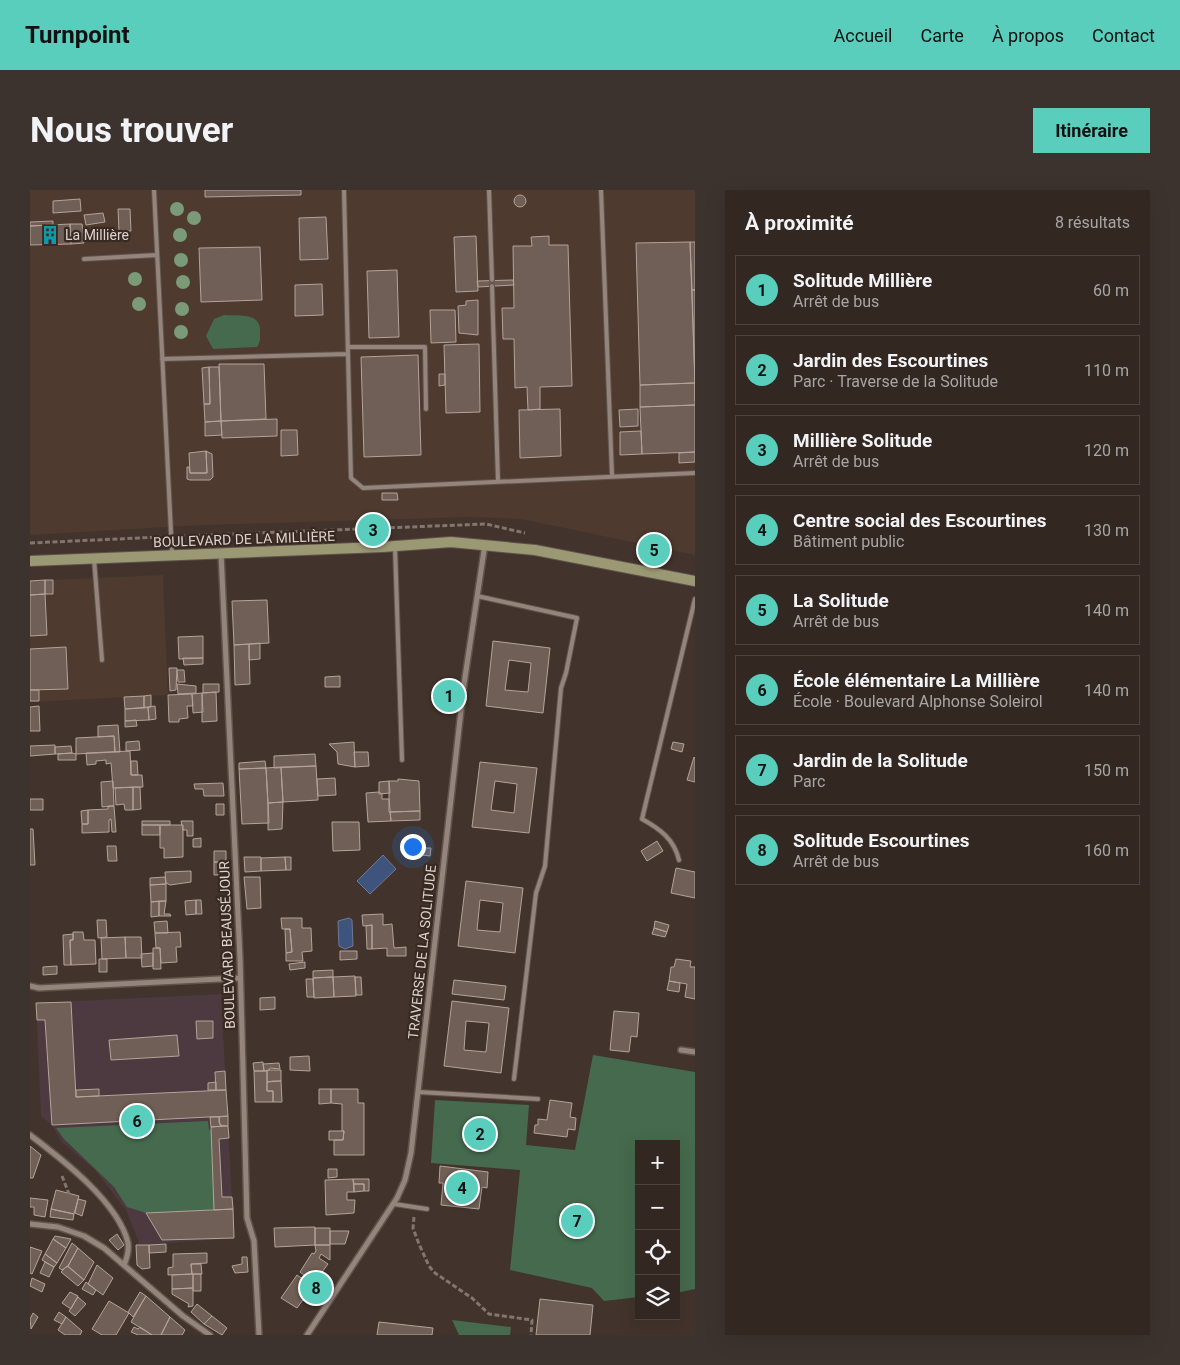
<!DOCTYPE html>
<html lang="fr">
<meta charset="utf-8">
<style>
:root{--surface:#322721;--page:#3d332e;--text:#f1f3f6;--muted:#a8a5a5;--line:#4d443f;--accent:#5acebd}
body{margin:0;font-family:Roboto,sans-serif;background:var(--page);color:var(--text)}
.controls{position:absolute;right:15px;bottom:15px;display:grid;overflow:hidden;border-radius:0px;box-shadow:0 5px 20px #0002}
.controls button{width:45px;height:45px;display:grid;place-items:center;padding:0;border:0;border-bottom:1px solid var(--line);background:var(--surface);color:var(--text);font:25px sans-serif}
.you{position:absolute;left:382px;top:656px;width:18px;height:18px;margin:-12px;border:4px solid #fff;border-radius:50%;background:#1a73e8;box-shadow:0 0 0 8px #1a73e833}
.badge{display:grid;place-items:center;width:32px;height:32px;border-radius:50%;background:var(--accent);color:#111;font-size:16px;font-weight:700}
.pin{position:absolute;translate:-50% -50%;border:2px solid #fff;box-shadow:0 1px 5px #0006}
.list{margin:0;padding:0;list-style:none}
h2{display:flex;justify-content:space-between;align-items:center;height:65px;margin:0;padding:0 20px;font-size:21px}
h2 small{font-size:16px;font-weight:400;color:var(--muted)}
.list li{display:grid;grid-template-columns:32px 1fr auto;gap:15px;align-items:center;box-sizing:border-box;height:70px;margin:0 10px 10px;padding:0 10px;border:1px solid var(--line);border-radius:0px}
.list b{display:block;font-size:19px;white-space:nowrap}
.list p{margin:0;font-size:16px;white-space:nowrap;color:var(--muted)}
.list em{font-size:16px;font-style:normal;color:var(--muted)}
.icon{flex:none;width:28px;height:28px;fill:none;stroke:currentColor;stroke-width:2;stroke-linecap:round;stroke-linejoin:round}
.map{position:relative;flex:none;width:665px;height:1145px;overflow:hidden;border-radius:0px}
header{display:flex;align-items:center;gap:30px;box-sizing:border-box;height:70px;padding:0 25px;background:var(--accent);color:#111}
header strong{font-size:24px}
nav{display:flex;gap:28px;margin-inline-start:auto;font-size:18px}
.intro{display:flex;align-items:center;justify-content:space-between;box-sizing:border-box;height:120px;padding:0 30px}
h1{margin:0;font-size:35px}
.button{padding:12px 22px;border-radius:0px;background:var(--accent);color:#111;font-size:18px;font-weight:700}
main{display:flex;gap:30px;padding:0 30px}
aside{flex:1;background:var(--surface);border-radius:0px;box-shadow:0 5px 20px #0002}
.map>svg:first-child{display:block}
.built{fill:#4e3a2e}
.education{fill:#4d3940}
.green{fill:#466a4e}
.water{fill:#3e547d;stroke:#6e7a95}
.building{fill:#6f5f56;stroke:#b4a399;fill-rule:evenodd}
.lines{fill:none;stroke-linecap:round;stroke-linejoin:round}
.lane-casing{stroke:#5f534c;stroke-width:6}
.street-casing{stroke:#5f534c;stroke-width:8}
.secondary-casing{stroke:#5f534c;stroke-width:12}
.path{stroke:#82766f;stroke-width:3;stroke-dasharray:5 2.5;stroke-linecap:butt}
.lane{stroke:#94847b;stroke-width:4}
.street{stroke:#94847b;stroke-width:5}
.secondary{stroke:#9b9974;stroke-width:10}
.tree{fill:#7a9a78}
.labels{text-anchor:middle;stroke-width:4.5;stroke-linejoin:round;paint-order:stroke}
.poi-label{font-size:14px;fill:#ddd3ce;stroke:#382a22;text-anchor:start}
.street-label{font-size:14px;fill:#ddd3ce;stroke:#382a22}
</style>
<header>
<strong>Turnpoint</strong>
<nav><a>Accueil</a><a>Carte</a><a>À propos</a><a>Contact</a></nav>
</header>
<div class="intro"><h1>Nous trouver</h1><a class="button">Itinéraire</a></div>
<main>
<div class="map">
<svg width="665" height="1145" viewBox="0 0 665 1145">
<rect width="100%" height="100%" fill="#42342c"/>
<!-- built -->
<path class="built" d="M0 0H665V365L491 329 438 327 172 335 0 345Z
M133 385 138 505 0 512V391Z"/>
<!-- education -->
<path class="education" d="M191 804 204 1048 110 1055 96 1020 65 980 32 952 22 935 11 926 6 813Z"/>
<!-- green -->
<path class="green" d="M194 125C207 126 231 122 230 141 230 147 231 152 227 157L183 159 176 146 184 129Z
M563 865 665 882V1099L646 1103V954H609V1107L574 1111 562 1098 480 1080 490 980 401 973 405 910 499 915 496 955 545 960Z
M178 931 179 940H188L192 1007H200L201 1019 116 1023 97 1017 84 997 34 949 26 938Z
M422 1130 481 1137 480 1145H429Z"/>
<!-- water -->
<path class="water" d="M353 665 366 679 340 704 327 691Z
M319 728 322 730 323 756 315 759 309 756 308 731Z"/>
<!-- building -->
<path class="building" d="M175 0H271V5L175 7Z
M484 11a6 6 0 1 1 12 0a6 6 0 1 1-12 0Z
M50 9 51 21 23 23V11Z
M88 19H100L101 41H89Z
M73 23 75 32 56 35 54 25Z
M296 27 298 69 270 70 269 28Z
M23 31V35L0 36V32Z
M40 34 41 54 0 55V36Z
M40 34H52L54 53 41 54Z
M446 46 448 101 426 102 424 47Z
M519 46V55H538L542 196 510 197V219L498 220 497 197 485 198 484 149H473L472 118H484L483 56H502L501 47Z
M660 52H665V100H662Z
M660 52 665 193 610 195 606 53Z
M230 57 232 110 171 112 169 58Z
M367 80 369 147 339 148 337 81Z
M483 90 484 95 448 97 447 91Z
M292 94 293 125 265 126V95Z
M662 100H665V211V193Z
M448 110V145L429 143 428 116 436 115V111Z
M400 120H425L426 152 401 153Z
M449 154 450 222 416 223 414 155Z
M388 165 391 265 334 267 331 167Z
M189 174H234L236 229 191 231Z
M179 177 180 214H174L172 178Z
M179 177H189L191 231 175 232 174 214H180Z
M409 184H415V195L409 196Z
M665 193V215L610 217V195Z
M665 215V262L612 264 610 217Z
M530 219 531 266 490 268 489 220Z
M608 219V236L590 237 589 220Z
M247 229V246L192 248 191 231Z
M191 231 192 245 175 246V232Z
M251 240H267L268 265 251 266Z
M611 241 612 264 590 265V242Z
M176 261 182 264 183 287 180 290H160L157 289V277H159L160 283H177Z
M176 261 177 283H160L159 263Z
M665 262V272L649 273V263Z
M352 303H367L368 310H352Z
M15 390V404L0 405V391Z
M15 390H23V404H15Z
M15 404 17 445 0 446V405Z
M237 410 239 453 204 455 202 411Z
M173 446V468L149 469 148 447Z
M463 451 520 458 513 523 456 516ZM479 470 501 473 498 502 475 500Z
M230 453V469L219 470V454Z
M219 454 220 494 205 495 204 455Z
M36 457 38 499 0 500V459Z
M153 468H173V474L154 475Z
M139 478H147L146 500 140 501Z
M147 480H154L155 492H148Z
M310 486V497H295V487Z
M147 494 166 496V503L148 504Z
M173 494H189V502L173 503Z
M0 500H9V511H0Z
M186 502 187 531 172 532V503Z
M172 503 173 522 163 523 162 504Z
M162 504 163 516H157L158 528 149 529V532H139L138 505Z
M121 505V517L114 518V506Z
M114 506V518L95 519 94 507Z
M9 516 10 541H0V517Z
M125 516 126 529 119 530 118 517Z
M118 517 119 530 95 531V519Z
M106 530 107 536 95 537V531Z
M88 535 90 562H85L84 546 68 547V536Z
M84 546 85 562 46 564V548Z
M109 551 110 560 96 561V552Z
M324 552 325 577 308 574 307 562 299 554Z
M643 552 654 554 652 562 641 559Z
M25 555V564L0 566V556Z
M41 556 42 563 25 564V557Z
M100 561 101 585H112L113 597 83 598 81 573 76 574V570L66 571V574L57 575 56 563Z
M324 562H338L339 576 325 577Z
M42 563 46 564V570H28V564Z
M285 564 286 576 244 578V566Z
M664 567 665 568V592L657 590Z
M101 571H107L108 585H101Z
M235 571 236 578 209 579V573Z
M450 572 507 578 499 643 442 637ZM465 591 487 594 484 623 461 620Z
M286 576 288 610 253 612 251 577Z
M251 577 253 612 238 613 236 578Z
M236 578 239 633 212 634 209 579Z
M305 588 306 605 288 606 287 589Z
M368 589 389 591 390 621 359 622V591H368Z
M83 591 84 616 72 617 71 592Z
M359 591 360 603 349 604V592Z
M193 593 194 606H174L173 599H165L164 594Z
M103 597H110L111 619 103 620Z
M103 597V620H95L94 614 86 615 85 598Z
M349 602 352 604V609H359L361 631 338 632 336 603Z
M0 609H13V620H0Z
M253 612 252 639 238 640V613Z
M186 614H194V625H186Z
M78 616H84L86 642H82L81 629 79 630V642L52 643V634H58V620L78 619Z
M58 620V634H52L51 621Z
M390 621V630L361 631 360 622Z
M112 631H140V635H112Z
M151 631H163V646H157V640H153Z
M302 632H329L330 660 303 661Z
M112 635H130V645H112Z
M130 635H153V667L134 668V658H130Z
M0 639H3L5 675H0Z
M171 648V657H163V649Z
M627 651 633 661 617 671 611 661Z
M77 656H86L87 671H78Z
M393 658H401L400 666 392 665Z
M184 661H196V672H184Z
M214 667H231V681L215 682Z
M255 667H261V680H256Z
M255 667 256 680 231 681V668Z
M184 672H197L198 685H184Z
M646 678 665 682V708L641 703Z
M161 681V692L140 695 136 693 135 682Z
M135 687 136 694 120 695V688Z
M214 687H230L231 718 217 719Z
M436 691 493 698 485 763 428 756ZM450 710 473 713 470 742 447 740Z
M136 694V711L121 712 120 695Z
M166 710H171L172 724H166Z
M166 710V724L156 725 155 711Z
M129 711H136L134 724H140L141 726H129Z
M129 711V726L121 727V712Z
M353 724V735L362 734 364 758 376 757V766H357V758L342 759V735L333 736 332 725Z
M251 728H272V738H281L282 761 272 762 273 771H256V763L262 762 260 739H252Z
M67 730H76L77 747 68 748Z
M137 731 138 743H125L124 732Z
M625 731 639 735 637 742 624 738Z
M342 735V759H337L336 736Z
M624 738 637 742 635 747 622 744Z
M255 739H260L262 762 256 763Z
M43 742H53L54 750H65L66 774 41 775 40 750H43Z
M150 742 151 757H146L147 772 131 773 130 758H126L125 743Z
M43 744V750H40L41 775H34L33 745Z
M95 747H111L112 768H96Z
M95 747 96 768 72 769 71 748Z
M123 758H130L131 779H123Z
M310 761H327V769L310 770Z
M123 763V776L112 777 111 764Z
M69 769H77V782H69Z
M646 769 661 771 660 777H665V809L655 807 657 794 639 791 641 777H644Z
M275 772V778L260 780 259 774Z
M27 776V784L13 785V777Z
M303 780V787L283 788V781Z
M325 786 326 806 304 807 303 787Z
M303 787 304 807 284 808 283 788Z
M325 787H331L332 805H326Z
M276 789H283L284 807H277Z
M424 790 476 796 474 810 422 804Z
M639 791 650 793 649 802 637 800Z
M245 807V819L230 820V808Z
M422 811 479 818 471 883 414 876ZM436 831 459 833 456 862 434 860Z
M41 812 46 907 196 900 198 926 22 935 15 830H7L6 813Z
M584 821 609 823 607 847 601 846 599 862 580 860Z
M166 831H183V848L167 849Z
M147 845 149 866 81 870 79 850Z
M279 866 280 881 260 880V867Z
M233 872 234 881H224L223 873Z
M249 873 250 879 240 878 239 880 234 881 233 874Z
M239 880H251V891L237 892V881Z
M195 881 196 900H186L185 882Z
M224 881H237V901H243V912H225Z
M243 891H251L252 912H243V901H237V892Z
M186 892V900H178V893Z
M69 899V906L46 907V900Z
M289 899H301V913L289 914Z
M301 899H328V913H334V965H304V950H313L314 941H312V914L301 913Z
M520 910 542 913 540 927 546 928 545 940 538 939 537 947 504 943 505 935H508V929L517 930Z
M198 926V936L190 935 189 927Z
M180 927H189V933L192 936 181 937Z
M198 936 199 948 189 949 192 1007H202L203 1019 184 1020 181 937Z
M299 941H314L313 950H299Z
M0 956 11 965 3 988H0Z
M410 976 458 982 457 998 452 997 449 1019 411 1015 413 993H409Z
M298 979H307V987L298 988Z
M323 989 324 1002H317V1010H325L324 1023 296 1025 295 990Z
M323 989H339V1001H334V994H324Z
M324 994H334V1001L324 1002Z
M26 1000 49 1006 44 1024 21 1019Z
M0 1008 18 1010 15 1027 4 1025V1017H0Z
M48 1009 56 1011 52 1026 45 1023Z
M21 1019 44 1024 43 1030 20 1027Z
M203 1019 204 1048 132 1050 116 1023Z
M285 1037V1055L245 1057 244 1038Z
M285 1038H300V1055H285Z
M300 1041H319L315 1054H300Z
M87 1044 94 1055 88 1060 79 1050Z
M25 1046 41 1049 36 1058 23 1049Z
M23 1049 36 1058 27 1073 15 1064Z
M42 1053 48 1058 38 1076 32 1080 29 1078Z
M136 1054V1062L119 1063V1055Z
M106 1055H119L120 1078 112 1079 107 1075Z
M285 1055H300V1070L291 1064 289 1068 298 1074 284 1093 270 1082 282 1063 284 1064 286 1061Z
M0 1057 12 1061 2 1084 0 1083Z
M48 1058 64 1072 54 1090 38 1076Z
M177 1063V1073L161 1074 162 1084 138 1085V1078L143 1077V1064Z
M15 1064 27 1073 24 1077 12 1070Z
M212 1067H217L218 1082 205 1083 202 1076 212 1074Z
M15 1072 24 1077 19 1087 10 1083Z
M161 1074H171L172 1084H162Z
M67 1075 83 1088 73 1105 58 1094Z
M37 1076 54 1090 48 1096 31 1082Z
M163 1084H171V1101H163Z
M163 1084V1098L142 1099V1085Z
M267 1085 283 1096 267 1118 251 1108Z
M2 1088 15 1094 12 1102 0 1096Z
M56 1092 66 1100 63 1105 52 1099Z
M163 1098V1116L158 1117 159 1114 142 1104V1099Z
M40 1102 48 1106 41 1119 32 1113Z
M110 1102 116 1106 103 1127 98 1122Z
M116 1106 140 1127 131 1145H122L101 1132Z
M48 1107 56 1114 45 1126 39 1121Z
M510 1109 563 1115 560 1145H506Z
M79 1111 99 1123 86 1145H72L62 1139Z
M167 1114 182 1126 174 1134 161 1122Z
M29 1122 36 1127 32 1134 24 1130Z
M3 1123 8 1127 1 1139 0 1129Z
M182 1126 197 1138 192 1145 174 1134Z
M36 1127 52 1141 50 1145H35L28 1140Z
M140 1127 155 1140 152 1145H131Z
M349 1132 403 1138 402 1145H347Z
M104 1137 108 1139 110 1137 122 1145H108L101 1142Z"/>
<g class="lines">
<!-- lane casing -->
<g class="lane-casing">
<path id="lane" d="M124 0 142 363
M314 0 321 288 333 298 665 283
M459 0 462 90
M571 0 582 285
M54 69 127 65
M462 96 468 291
M318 157H395L396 219
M132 169 318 164
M365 357 372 570
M64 369 72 470
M447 406 547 428 536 483 531 498 515 676 506 703 484 889
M649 670C644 649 630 639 612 629L665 409
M388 902 508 909
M364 1014 397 1019"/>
</g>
<!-- street casing -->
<g class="street-casing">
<path id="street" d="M191 363 210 768 217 1028 224 1051 229 1145
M0 796 9 798 210 788
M651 860 665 862
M0 945C32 969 89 1013 98 1053 99 1060 97 1068 94 1075
M0 1034 28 1037 54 1046 74 1058 153 1126 180 1145
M277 1145 367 1008 375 990 381 963 434 494 455 354"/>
</g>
<!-- secondary casing -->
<g class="secondary-casing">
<path id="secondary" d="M0 371 352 357 421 352 505 360 665 391"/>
</g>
<!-- path -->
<path class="path" d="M150 346 456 334 495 343
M0 353 131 347
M32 986 39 1004
M384 1027 383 1038 389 1054 399 1076 405 1083 442 1108 459 1124 502 1130 501 1145"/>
<!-- lane -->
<use href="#lane" class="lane"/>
<!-- street -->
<use href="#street" class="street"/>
<!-- secondary -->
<use href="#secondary" class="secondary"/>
</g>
<!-- trees -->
<g class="tree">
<circle cx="147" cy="19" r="7"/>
<circle cx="164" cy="28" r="7"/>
<circle cx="150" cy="45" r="7"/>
<circle cx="151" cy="70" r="7"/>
<circle cx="105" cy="89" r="7"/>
<circle cx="153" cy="92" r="7"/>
<circle cx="109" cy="114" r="7"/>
<circle cx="152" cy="119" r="7"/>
<circle cx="151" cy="142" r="7"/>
</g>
<!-- icons -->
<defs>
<g id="building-bare" transform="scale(1.5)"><path d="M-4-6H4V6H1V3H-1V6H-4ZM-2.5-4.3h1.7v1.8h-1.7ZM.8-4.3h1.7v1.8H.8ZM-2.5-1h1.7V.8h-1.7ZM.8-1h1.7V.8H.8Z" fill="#0f9aa8" stroke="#382a22" stroke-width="2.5" paint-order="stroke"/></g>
</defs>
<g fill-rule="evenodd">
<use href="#building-bare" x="20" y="45"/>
</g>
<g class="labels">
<!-- poi labels -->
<g class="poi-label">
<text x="35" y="50">La Millière</text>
</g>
<!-- street labels -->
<g class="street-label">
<text transform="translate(214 349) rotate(-2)" y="5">BOULEVARD DE LA MILLIÈRE</text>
<text transform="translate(197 755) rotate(-92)" y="5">BOULEVARD BEAUSÉJOUR</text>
<text transform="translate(392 762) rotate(-84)" y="5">TRAVERSE DE LA SOLITUDE</text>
</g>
</g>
</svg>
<div class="controls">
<button>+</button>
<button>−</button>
<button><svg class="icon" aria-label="locate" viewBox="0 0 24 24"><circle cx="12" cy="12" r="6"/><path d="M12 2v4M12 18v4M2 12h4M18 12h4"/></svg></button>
<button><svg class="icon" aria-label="layers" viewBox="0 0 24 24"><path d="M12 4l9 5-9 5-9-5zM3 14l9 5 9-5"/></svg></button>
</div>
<div class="you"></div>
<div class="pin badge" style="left:419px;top:506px">1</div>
<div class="pin badge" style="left:450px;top:944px">2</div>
<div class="pin badge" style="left:343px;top:340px">3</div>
<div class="pin badge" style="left:432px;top:998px">4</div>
<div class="pin badge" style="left:624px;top:360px">5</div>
<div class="pin badge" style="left:107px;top:931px">6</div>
<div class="pin badge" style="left:547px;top:1031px">7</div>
<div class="pin badge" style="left:286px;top:1098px">8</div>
</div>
<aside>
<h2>À proximité<small>8 résultats</small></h2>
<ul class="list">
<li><span class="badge">1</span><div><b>Solitude Millière</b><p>Arrêt de bus</p></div><em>60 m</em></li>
<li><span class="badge">2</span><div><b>Jardin des Escourtines</b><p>Parc · Traverse de la Solitude</p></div><em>110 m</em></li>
<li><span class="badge">3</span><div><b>Millière Solitude</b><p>Arrêt de bus</p></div><em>120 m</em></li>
<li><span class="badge">4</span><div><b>Centre social des Escourtines</b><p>Bâtiment public</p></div><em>130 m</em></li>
<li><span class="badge">5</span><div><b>La Solitude</b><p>Arrêt de bus</p></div><em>140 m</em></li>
<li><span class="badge">6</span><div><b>École élémentaire La Millière</b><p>École · Boulevard Alphonse Soleirol</p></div><em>140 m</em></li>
<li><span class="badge">7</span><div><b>Jardin de la Solitude</b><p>Parc</p></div><em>150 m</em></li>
<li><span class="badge">8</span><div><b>Solitude Escourtines</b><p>Arrêt de bus</p></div><em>160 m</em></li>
</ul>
</aside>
</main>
